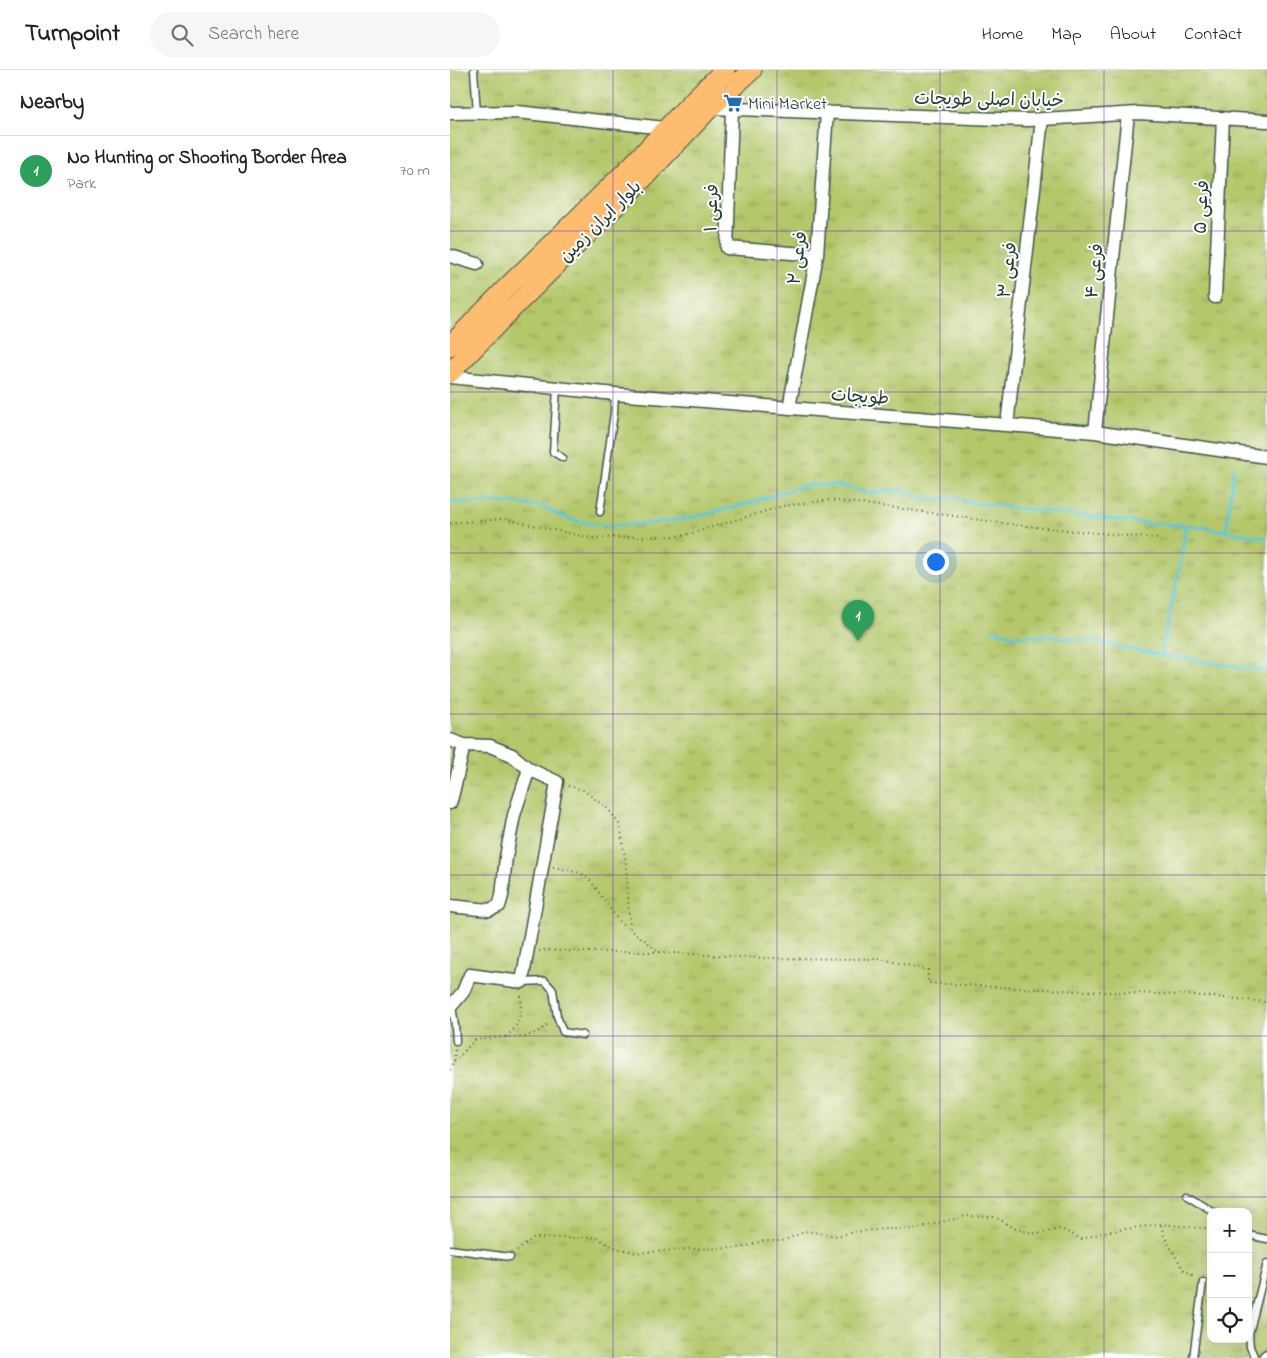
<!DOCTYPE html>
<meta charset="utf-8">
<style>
:root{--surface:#fff;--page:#f6f6f6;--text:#202124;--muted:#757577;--line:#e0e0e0;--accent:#0b8043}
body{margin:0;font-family:"Indie Flower","Playpen Sans Arabic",sans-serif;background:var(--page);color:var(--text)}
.controls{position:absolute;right:15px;bottom:15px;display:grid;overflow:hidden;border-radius:10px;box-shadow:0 5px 20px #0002}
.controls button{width:45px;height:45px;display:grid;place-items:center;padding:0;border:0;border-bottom:1px solid var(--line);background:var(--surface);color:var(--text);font:25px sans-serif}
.you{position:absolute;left:485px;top:491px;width:18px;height:18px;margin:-12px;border:4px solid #fff;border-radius:50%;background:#1a73e8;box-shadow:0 0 0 8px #1a73e833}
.badge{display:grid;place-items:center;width:32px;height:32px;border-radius:50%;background:var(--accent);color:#fff;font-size:16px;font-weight:700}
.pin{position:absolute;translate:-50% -41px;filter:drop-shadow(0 1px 2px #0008)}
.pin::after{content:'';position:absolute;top:26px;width:18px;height:15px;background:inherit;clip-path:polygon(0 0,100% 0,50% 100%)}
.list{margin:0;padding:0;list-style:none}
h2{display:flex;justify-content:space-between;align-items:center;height:65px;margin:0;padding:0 20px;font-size:21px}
h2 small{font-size:16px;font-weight:400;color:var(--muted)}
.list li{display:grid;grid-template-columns:32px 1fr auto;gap:15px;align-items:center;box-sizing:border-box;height:70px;padding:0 20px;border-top:1px solid var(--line)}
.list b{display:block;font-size:19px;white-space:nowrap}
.list p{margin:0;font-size:16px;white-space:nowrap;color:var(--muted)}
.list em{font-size:16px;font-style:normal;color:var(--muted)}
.icon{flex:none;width:28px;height:28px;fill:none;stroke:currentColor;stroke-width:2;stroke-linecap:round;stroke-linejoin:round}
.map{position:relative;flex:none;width:817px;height:1288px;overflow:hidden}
header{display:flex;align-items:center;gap:30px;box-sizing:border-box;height:70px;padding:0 25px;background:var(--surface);border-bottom:1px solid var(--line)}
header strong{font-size:24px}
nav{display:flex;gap:28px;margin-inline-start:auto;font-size:18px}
.search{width:350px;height:45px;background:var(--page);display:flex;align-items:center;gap:12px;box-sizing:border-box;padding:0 18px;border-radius:28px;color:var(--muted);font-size:19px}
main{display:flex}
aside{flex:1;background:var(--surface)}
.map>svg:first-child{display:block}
.park{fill:url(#park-tufts);stroke:#6a824f;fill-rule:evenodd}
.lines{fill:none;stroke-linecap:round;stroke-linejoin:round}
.stream{stroke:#5cc7d5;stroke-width:3}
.lane-casing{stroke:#3d5548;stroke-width:9}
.street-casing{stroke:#3d5548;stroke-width:15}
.primary-casing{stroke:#3d5548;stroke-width:21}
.path{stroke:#3d5548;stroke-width:2;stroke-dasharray:1 4;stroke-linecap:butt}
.lane{stroke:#fff;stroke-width:6}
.street{stroke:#fff;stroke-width:12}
.primary{stroke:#fdbc70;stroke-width:19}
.grid{fill:none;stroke:#7b2cbf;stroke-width:1;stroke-opacity:0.55}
.labels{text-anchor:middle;stroke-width:4;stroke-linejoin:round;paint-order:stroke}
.street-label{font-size:18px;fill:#1f3d34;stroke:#fff}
.poi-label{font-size:18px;fill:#1f3d34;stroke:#fff;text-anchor:start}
</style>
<header>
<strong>Turnpoint</strong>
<div class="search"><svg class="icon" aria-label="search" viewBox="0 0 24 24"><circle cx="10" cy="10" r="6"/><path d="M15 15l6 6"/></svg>Search here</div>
<nav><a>Home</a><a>Map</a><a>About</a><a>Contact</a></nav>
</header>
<main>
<aside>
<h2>Nearby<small></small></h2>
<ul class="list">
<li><span class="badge" style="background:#2e9e5b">1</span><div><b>No Hunting or Shooting Border Area</b><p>Park</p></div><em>70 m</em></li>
</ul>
</aside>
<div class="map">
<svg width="817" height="1288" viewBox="0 0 817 1288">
<defs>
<pattern id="park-tufts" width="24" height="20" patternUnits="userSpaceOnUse" patternTransform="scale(1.25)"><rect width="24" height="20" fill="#b4c76a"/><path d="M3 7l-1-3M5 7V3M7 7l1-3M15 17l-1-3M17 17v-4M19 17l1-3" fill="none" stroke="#92a358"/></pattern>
</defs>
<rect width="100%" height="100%" fill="#fff"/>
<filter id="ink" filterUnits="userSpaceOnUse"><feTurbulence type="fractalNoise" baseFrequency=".02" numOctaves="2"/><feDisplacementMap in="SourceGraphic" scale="10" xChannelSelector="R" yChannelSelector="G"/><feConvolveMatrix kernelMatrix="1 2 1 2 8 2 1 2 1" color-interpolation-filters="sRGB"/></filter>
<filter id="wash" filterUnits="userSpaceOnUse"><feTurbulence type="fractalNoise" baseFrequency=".0096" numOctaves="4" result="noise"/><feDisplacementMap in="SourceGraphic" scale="20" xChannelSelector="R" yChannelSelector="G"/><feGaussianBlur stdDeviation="1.12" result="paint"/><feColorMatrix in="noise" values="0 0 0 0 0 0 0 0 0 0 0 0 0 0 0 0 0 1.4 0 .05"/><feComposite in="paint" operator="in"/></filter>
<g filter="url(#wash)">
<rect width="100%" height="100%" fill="#e8e0bc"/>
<!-- park -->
<path class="park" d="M0 0H817V1288H0ZM761 1142H798V1269H761Z"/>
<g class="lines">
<!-- stream -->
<path class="stream" d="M0 432 52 433 93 436 108 445 127 451 160 456 202 453 240 448 301 433 332 422 357 415H387L418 423 450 420 478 430 506 428 525 433 693 453 735 455 817 468
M776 460 784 397
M543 560 565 566H599L639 571 711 585 733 480 735 455
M711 585 817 601"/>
</g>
</g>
<g filter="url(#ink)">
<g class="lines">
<!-- lane casing -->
<g class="lane-casing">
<path id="lane" d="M24 0 27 43
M107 318 103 382 113 388
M150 442 164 343 165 324
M72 912 95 911 103 920 107 946 113 962 133 965
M2 935 5 956 6 971
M737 1125 764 1142
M798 1165 817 1169
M0 1179 60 1187
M743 1288 753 1212
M805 1288 800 1277 799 1264 817 1193"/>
</g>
<!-- street casing -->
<g class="street-casing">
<path id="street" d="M260 38 577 50 688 43 817 51
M282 39 277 178 367 185
M0 43 67 42 215 58
M0 186 27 194
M765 227 773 48
M0 307 165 324 645 362 817 387
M339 338 367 185 377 42
M557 355 592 49
M645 362 678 44
M0 670 14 675 40 676 62 685 79 699 107 712 72 912 20 905 13 922 2 935H0
M0 733 3 723 14 675
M0 836 39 840 49 836 52 826 56 787 64 745 79 699
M815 1288 817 1286"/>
</g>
<!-- primary casing -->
<g class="primary-casing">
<path id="primary" d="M0 276 56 218 181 96 247 26 275 0
M0 303 60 241 188 114 260 38 302 0"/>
</g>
<!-- path -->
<path class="path" d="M0 453 54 449 141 468 232 466 333 436 380 430 454 439 567 455 709 469
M118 716 133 720 158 739 170 755 176 793 180 860 196 871 208 882
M103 797 131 803 140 810 170 853 180 860
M89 881 97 880 135 882H208L308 888 431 889 478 900V913L568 918 755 926 817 932
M56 967 67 955 71 940V924
M4 992 25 970 56 967H75L90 961 100 952
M0 1000 4 992 5 978
M711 1155 714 1166 733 1199 745 1207
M67 1181 83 1168H125L146 1167 162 1177 187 1183 239 1179 291 1178 312 1171H332L357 1161 388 1166 403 1162 435 1159H464L516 1146 545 1147 566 1159 587 1164 611 1159 632 1169 655 1162 710 1154 761 1159"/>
<!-- lane -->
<use href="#lane" class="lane"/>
<!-- street -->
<use href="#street" class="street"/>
<!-- primary -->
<use href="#primary" class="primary"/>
</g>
</g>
<!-- grid -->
<path class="grid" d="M163 0V1288M327 0V1288M490 0V1288M654 0V1288M0 161H817M0 322H817M0 483H817M0 644H817M0 805H817M0 966H817M0 1127H817"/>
<!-- icons -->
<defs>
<g id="supermarket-bare" transform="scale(1.5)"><path d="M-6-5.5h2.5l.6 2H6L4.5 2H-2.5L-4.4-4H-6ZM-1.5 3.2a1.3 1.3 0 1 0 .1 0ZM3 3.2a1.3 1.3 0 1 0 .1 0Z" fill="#1f6fb2" stroke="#fff" stroke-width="2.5" paint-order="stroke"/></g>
</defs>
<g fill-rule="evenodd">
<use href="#supermarket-bare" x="283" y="33"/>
</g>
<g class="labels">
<!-- street labels -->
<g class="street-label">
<text transform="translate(539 29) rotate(1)" y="6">خیابان اصلی طویجات</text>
<text transform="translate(751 137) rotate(-87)" y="6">فرعی ۵</text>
<text transform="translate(261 138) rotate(-88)" y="6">فرعی ۱</text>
<text transform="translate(150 151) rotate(-45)" y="6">بلوار ایران زمین</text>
<text transform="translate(347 188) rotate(-82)" y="6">فرعی ۲</text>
<text transform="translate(557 200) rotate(-83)" y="6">فرعی ۳</text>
<text transform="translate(644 201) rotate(-84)" y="6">فرعی ۴</text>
<text transform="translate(410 326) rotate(4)" y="6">طویجات</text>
</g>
<!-- poi labels -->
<g class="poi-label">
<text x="298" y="39">Mini Market</text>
</g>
</g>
</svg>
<div class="controls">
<button>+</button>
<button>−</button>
<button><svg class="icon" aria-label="locate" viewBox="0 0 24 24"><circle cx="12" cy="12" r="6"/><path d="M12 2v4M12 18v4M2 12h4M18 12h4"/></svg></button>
</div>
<div class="you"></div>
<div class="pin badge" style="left:408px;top:571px;background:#2e9e5b">1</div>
</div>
</main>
